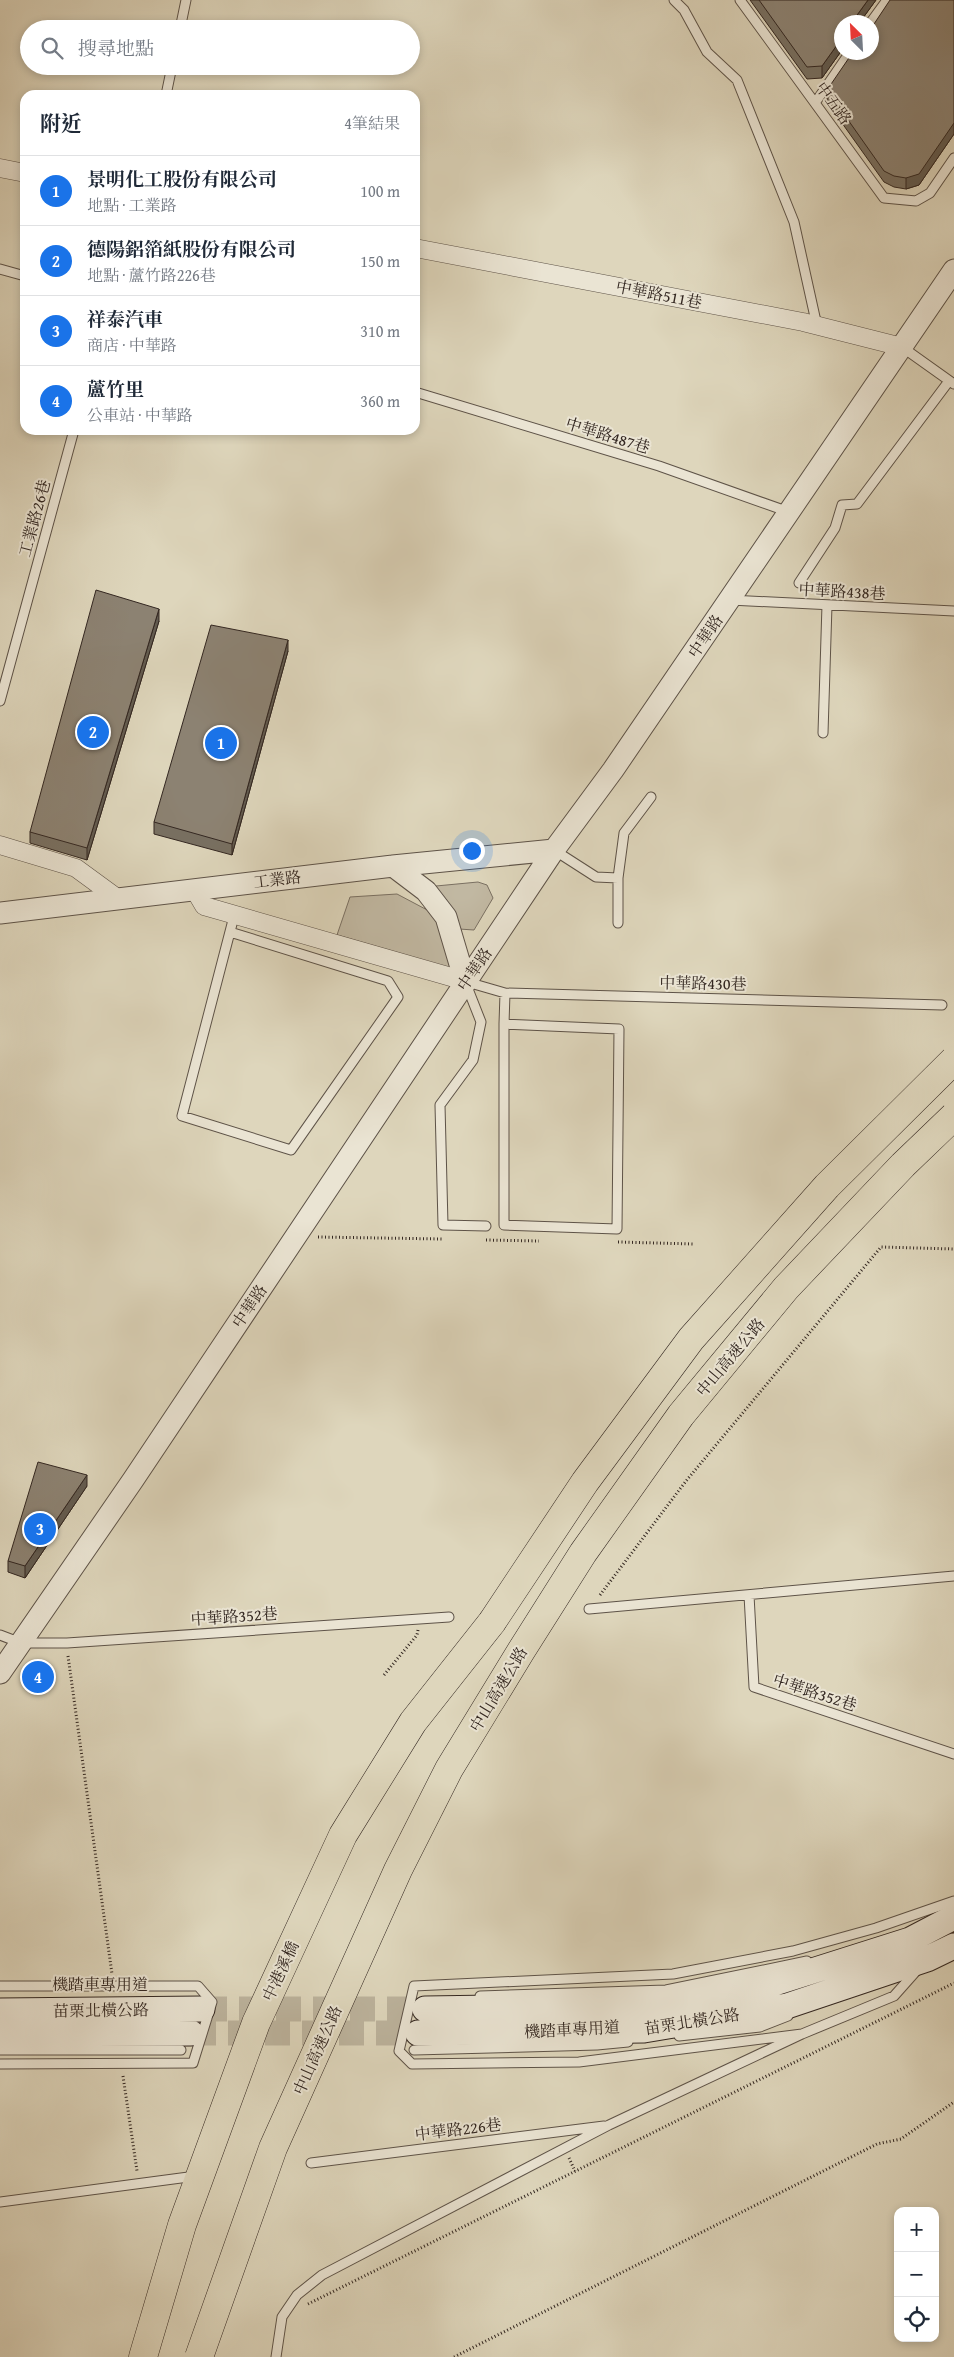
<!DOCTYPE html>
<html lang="zh-TW">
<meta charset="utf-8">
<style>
:root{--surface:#fff;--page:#f2f2f3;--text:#1f2937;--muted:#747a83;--line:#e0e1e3;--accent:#1a73e8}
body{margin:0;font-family:"Gentium Book Plus","Noto Serif TC",serif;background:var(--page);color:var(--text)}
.controls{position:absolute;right:15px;bottom:15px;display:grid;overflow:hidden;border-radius:10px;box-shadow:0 2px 8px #0003}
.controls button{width:45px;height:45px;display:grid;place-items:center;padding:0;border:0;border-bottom:1px solid var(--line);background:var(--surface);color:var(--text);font:25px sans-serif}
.compass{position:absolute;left:834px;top:15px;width:45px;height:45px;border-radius:50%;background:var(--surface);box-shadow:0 2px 8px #0003;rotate:336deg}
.you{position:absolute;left:471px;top:850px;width:18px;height:18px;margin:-12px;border:4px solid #fff;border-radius:50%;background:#1a73e8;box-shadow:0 0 0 8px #1a73e833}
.badge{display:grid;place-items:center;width:32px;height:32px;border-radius:50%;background:var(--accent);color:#fff;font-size:16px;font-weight:700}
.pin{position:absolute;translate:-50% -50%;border:2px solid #fff;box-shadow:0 1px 5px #0006}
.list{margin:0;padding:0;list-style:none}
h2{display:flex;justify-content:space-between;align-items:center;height:65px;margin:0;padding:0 20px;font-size:21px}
h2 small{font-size:16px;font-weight:400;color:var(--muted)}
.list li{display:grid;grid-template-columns:32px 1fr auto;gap:15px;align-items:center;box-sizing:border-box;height:70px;padding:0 20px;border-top:1px solid var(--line)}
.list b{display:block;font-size:19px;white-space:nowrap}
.list p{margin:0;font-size:16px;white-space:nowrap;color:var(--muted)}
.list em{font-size:16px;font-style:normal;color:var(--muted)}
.icon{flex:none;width:28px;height:28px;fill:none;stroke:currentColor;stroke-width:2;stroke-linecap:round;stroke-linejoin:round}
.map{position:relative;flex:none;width:954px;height:2357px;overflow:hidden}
.search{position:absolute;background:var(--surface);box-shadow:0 2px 8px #0003;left:20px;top:20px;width:400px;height:55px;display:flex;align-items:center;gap:12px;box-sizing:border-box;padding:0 18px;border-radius:28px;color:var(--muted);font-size:19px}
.panel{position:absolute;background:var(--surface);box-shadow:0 2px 8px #0003;left:20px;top:90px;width:400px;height:345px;border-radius:15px}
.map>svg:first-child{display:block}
.green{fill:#c1b8a2;stroke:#7a7062}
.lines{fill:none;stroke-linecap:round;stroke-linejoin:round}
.secondary-tunnel{stroke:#bcb39d;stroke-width:25;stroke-dasharray:25 12;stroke-linecap:butt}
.service-casing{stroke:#5e5348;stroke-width:11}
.minor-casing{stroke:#5e5348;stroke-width:19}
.tertiary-casing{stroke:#5e5348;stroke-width:23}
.secondary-casing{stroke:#332721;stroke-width:27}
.motorway-casing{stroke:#332721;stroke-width:29}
.path{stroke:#332721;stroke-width:3;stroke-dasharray:1 2.5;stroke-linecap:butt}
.service{stroke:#eae4d3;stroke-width:9}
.minor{stroke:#eae4d3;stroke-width:18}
.tertiary{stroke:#eae4d3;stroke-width:21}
.secondary{stroke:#eae4d3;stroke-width:25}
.motorway{stroke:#ded6bc;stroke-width:28}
.motorway-bridge-casing{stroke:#332721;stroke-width:29;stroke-linecap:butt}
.motorway-bridge{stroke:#ded6bc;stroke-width:28}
.wall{fill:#787062;stroke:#332721}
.shaded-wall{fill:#625b50;stroke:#332721}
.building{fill:#8c8272;stroke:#332721}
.labels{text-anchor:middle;stroke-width:4;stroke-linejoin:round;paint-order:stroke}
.street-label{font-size:16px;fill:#332721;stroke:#eae4d3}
</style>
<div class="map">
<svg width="954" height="2357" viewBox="0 0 954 2357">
<rect width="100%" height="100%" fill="#ded6bc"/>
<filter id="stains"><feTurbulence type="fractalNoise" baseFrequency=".004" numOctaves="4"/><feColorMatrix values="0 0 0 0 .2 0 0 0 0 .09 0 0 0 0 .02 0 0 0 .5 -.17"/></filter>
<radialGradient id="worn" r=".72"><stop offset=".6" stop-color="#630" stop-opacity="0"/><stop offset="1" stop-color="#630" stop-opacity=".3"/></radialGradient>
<!-- green -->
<path class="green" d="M478 882 487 885 493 898 474 930 459 929 438 895 436 886Z
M397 894 431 912 444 935 450 968 337 935 350 897Z"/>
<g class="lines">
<!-- secondary-tunnel -->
<path class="secondary-tunnel" d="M202 2009H425
M191 2033H418"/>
<!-- service casing -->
<g class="service-casing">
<path id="service" d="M674 0 684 10 707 52 737 80 794 222 817 326
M740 0 884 198 916 201 930 193 954 158
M871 22 887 0
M180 29 186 0
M166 95 172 66
M815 103 850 52
M0 269 25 276
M902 347 954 384
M415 392 659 466 789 512
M799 583 835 528 842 505 857 504 949 381
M730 600 954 611
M0 701 74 430
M823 733 827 605
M554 850 596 877 618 878V923
M618 878 624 833 651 797
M230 932 388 981 398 997 291 1150 182 1116 232 924 234 915
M467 982 505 993 942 1005
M466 984 481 1022 473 1060 440 1105 443 1225 486 1226
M504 1024 619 1029 617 1229 504 1225V1024L505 993
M749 1595 754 1687 954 1754
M589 1609 954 1576
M0 1635 21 1643H67L449 1617
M0 1986H198L212 2002 193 2063 0 2064
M480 1996 666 1990 807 1961
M802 2034 579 2062 412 2064 399 2051 414 1986 673 1974 793 1951 876 1928 954 1901
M679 2036 760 2027 788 2016
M0 2050H181
M414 2050 597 2045 628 2042
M311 2163 604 2126
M0 2202 196 2176
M276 2357 282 2317 297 2295 322 2275 609 2125 802 2034 894 1996 918 1969"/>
</g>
<!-- minor casing -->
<g class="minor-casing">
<path id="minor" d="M0 168 25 173
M415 248 803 322 902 347
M0 845 76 868 117 898
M194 889 204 906 465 981"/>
</g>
<!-- tertiary casing -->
<g class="tertiary-casing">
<path id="tertiary" d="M393 866 426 891 446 917 465 981
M0 913 393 866 554 850
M0 1673 133 1480 554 850 613 770 954 270"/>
</g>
<!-- secondary casing -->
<g class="secondary-casing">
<path id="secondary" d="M425 2009 649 2006 768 1985 910 1940 954 1917
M0 2011 202 2009
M418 2033 644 2030 787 2006 927 1959 954 1946
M0 2034 191 2033"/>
</g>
<!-- motorway casing -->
<g class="motorway-casing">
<path id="motorway" d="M143 2357 182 2225 256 2023 343 1835 413 1722 492 1622"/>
</g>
<!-- path -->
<path class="path" d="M318 1237 442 1239
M486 1240 539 1241
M618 1242 693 1244
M600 1595 686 1481 881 1247 954 1249
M68 1656 112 1974
M384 1675 417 1635 418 1630
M123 2076 137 2171
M569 2158 575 2171
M308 2304 954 1983
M454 2357 877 2144 901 2139 954 2102"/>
<!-- service -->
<use href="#service" class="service"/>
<!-- minor -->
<use href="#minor" class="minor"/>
<!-- tertiary -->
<use href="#tertiary" class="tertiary"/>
<!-- secondary -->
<use href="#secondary" class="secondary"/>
<!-- motorway -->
<use href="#motorway" class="motorway"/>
<!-- motorway-bridge casing -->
<g class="motorway-bridge-casing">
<path id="motorway-bridge" d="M492 1622 585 1482 691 1339 827 1186 954 1060
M199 2357 273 2148 398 1870 449 1769 521 1651 583 1553 681 1415 786 1288 903 1165 954 1116"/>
</g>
<!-- motorway-bridge -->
<use href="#motorway-bridge" class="motorway-bridge"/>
</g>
<!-- wall -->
<path class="wall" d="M750 0H876L860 22H842V50L822 78 807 79Z
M954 0V134L919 185 906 189 894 187 884 182 827 102V90Z
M159 621 87 860 30 843V832Z
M288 651 232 855 154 834V822Z
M87 1486 25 1578 8 1572V1561Z"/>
<!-- shaded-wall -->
<path class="shaded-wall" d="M868 0H876L860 22H852Z
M842 38V50L822 78V66Z
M954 123V134L919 185 906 189V178Z
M159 609V621L87 860V848Z
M288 640V651L232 855V844Z
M87 1475V1486L25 1578V1566Z"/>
<!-- building -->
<path class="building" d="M759 0H868L852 22H842V38L822 66 807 67Z
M890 0H954V123L919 174 906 178 894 176 884 171 827 90 853 52H872V27Z
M96 590 159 609 87 848 30 832Z
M211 625 288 640 232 844 154 822Z
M38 1462 87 1475 25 1566 8 1561Z"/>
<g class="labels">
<!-- street labels -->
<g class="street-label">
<text transform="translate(834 103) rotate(54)" y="6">中五路</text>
<text transform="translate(659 294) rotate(11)" y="6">中華路511巷</text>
<text transform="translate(608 435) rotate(17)" y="6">中華路487巷</text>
<text transform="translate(34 518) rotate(-75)" y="6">工業路26巷</text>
<text transform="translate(842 591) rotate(3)" y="6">中華路438巷</text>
<text transform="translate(705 636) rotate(-56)" y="6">中華路</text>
<text transform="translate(277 879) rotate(-7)" y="6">工業路</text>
<text transform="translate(474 969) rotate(-56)" y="6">中華路</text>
<text transform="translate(703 983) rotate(1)" y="6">中華路430巷</text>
<text transform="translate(249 1306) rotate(-56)" y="6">中華路</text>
<text transform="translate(730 1357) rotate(-50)" y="6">中山高速公路</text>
<text transform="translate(234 1616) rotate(-4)" y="6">中華路352巷</text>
<text transform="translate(498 1689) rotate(-59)" y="6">中山高速公路</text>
<text transform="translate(815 1692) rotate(18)" y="6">中華路352巷</text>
<text transform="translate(280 1971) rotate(-65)" y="6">中港溪橋</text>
<text x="100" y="1990">機踏車專用道</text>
<text transform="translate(101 2010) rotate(-1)" y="6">苗栗北橫公路</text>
<text transform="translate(692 2021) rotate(-9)" y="6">苗栗北橫公路</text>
<text transform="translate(572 2029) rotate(-3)" y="6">機踏車專用道</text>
<text transform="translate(317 2050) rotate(-66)" y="6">中山高速公路</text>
<text transform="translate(458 2129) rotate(-7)" y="6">中華路226巷</text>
</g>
</g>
<rect width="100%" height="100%" filter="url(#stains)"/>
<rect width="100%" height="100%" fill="url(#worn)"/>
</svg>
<div class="controls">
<button>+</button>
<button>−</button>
<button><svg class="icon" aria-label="locate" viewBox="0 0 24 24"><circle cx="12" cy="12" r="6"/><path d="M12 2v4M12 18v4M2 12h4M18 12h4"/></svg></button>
</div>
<svg class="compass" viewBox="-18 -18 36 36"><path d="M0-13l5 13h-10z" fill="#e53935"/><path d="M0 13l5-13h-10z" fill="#747a83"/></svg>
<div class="you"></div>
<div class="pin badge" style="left:221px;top:743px">1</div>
<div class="pin badge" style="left:93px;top:732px">2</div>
<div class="pin badge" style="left:40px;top:1529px">3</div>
<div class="pin badge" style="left:38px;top:1677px">4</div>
<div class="search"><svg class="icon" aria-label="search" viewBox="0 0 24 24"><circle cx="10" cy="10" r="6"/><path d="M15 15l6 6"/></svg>搜尋地點</div>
<section class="panel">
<h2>附近<small>4筆結果</small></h2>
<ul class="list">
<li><span class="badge">1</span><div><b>景明化工股份有限公司</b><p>地點 · 工業路</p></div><em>100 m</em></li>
<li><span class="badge">2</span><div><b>德陽鋁箔紙股份有限公司</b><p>地點 · 蘆竹路226巷</p></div><em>150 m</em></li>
<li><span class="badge">3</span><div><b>祥泰汽車</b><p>商店 · 中華路</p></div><em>310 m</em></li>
<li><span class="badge">4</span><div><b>蘆竹里</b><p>公車站 · 中華路</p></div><em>360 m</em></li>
</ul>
</section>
</div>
